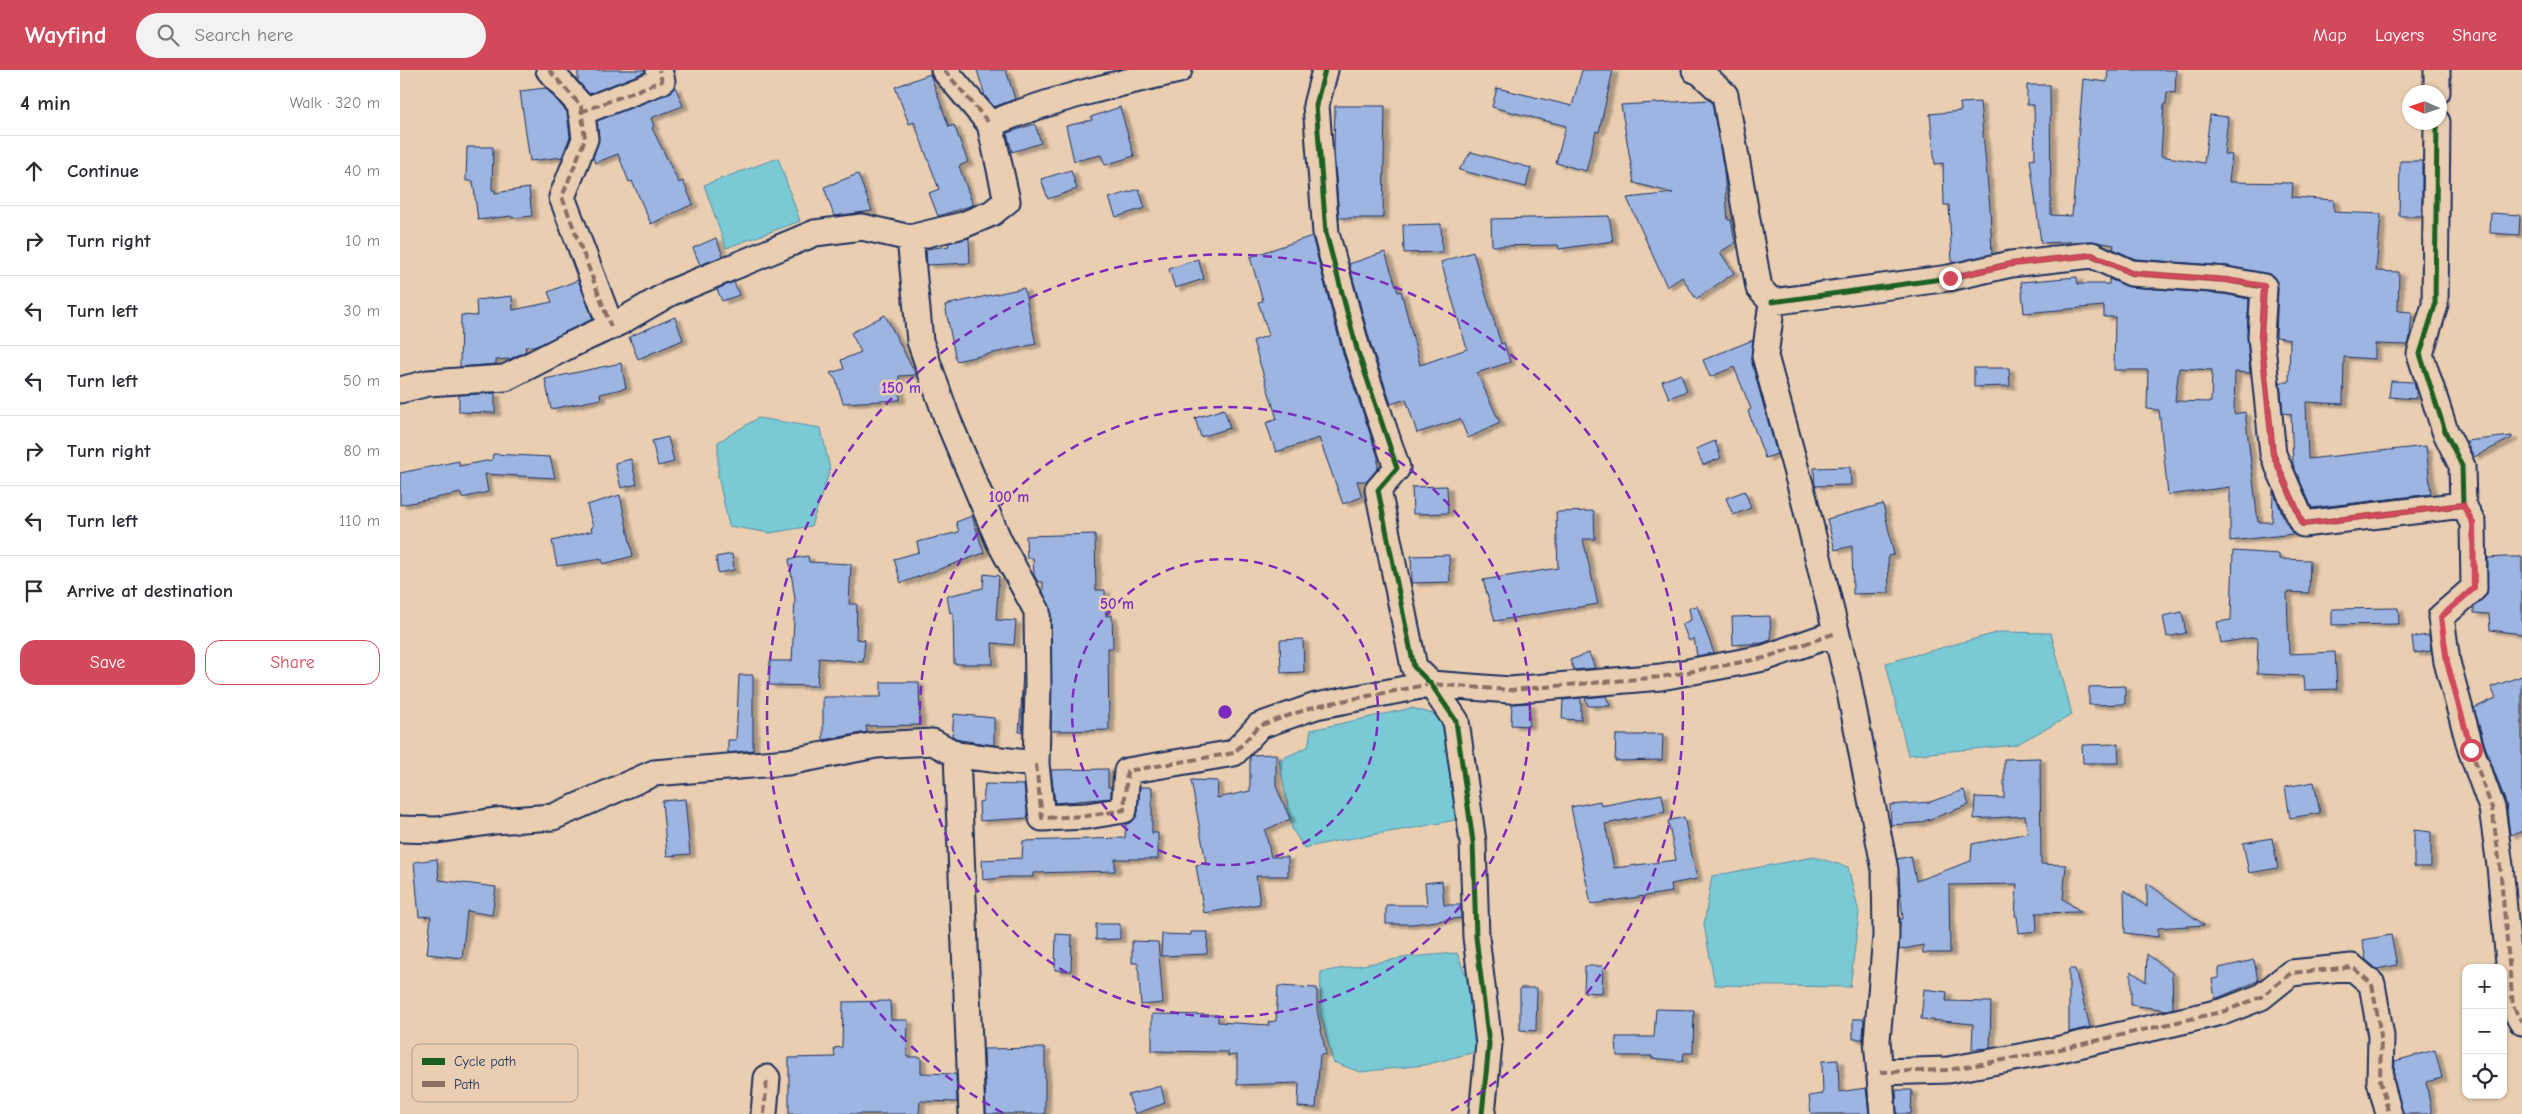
<!DOCTYPE html>
<meta charset="utf-8">
<style>
:root{--surface:#fff;--page:#f2f2f3;--text:#2b2b33;--muted:#7c7c81;--line:#e1e1e2;--accent:#d1495b}
body{margin:0;font-family:"Comic Neue",sans-serif;background:var(--page);color:var(--text)}
.controls{position:absolute;right:15px;bottom:15px;display:grid;overflow:hidden;border-radius:10px;box-shadow:0 1px 4px #0004}
.controls button{width:45px;height:45px;display:grid;place-items:center;padding:0;border:0;border-bottom:1px solid var(--line);background:var(--surface);color:var(--text);font:25px sans-serif}
.compass{position:absolute;left:2002px;top:15px;width:45px;height:45px;border-radius:50%;background:var(--surface);box-shadow:0 1px 4px #0004;rotate:273deg}
.stop{position:absolute;width:15px;height:15px;margin:-11px;border:4px solid #d1495b;border-radius:50%;background:#fff}
.stop.end{background:#d1495b;border-color:#fff;box-shadow:0 1px 5px #0008}
.list{margin:0;padding:0;list-style:none}
h2{display:flex;justify-content:space-between;align-items:center;height:65px;margin:0;padding:0 20px;font-size:21px}
h2 small{font-size:16px;font-weight:400;color:var(--muted)}
.list li{display:grid;grid-template-columns:32px 1fr auto;gap:15px;align-items:center;box-sizing:border-box;height:70px;padding:0 20px;border-top:1px solid var(--line)}
.list b{display:block;font-size:19px;white-space:nowrap}
.list em{font-size:16px;font-style:normal;color:var(--muted)}
.actions{display:flex;gap:10px;padding:15px 20px}
.actions a{flex:1;padding:11px 0;border:1px solid var(--accent);border-radius:15px;text-align:center;font-size:18px;color:var(--accent)}
.actions .main{background:var(--accent);color:#fff}
.icon{flex:none;width:28px;height:28px;fill:none;stroke:currentColor;stroke-width:2;stroke-linecap:round;stroke-linejoin:round}
.map{position:relative;flex:none;width:2122px;height:1044px;overflow:hidden}
header{display:flex;align-items:center;gap:30px;box-sizing:border-box;height:70px;padding:0 25px;background:var(--accent);color:#fff}
header strong{font-size:24px}
nav{display:flex;gap:28px;margin-inline-start:auto;font-size:18px}
.search{width:350px;height:45px;background:var(--page);display:flex;align-items:center;gap:12px;box-sizing:border-box;padding:0 18px;border-radius:28px;color:var(--muted);font-size:19px}
main{display:flex}
aside{flex:1;background:var(--surface)}
.map>svg:first-child{display:block}
.water{fill:#7acad5;stroke:#548ca5}
.building{fill:#9eb5e2;stroke:#1b2f5e;fill-rule:evenodd;filter:url(#shadow)}
.lines{fill:none;stroke-linecap:round;stroke-linejoin:round}
.minor-casing{stroke:#1b2f5e;stroke-width:29}
.minor{stroke:#e9ceb1;stroke-width:25}
.quiet{stroke:#8d6e63;stroke-width:4;stroke-dasharray:8 4;stroke-linecap:butt}
.cycleway-casing{stroke:#e9ceb1;stroke-width:8}
.cycleway{stroke:#1b5e20;stroke-width:5}
.route{stroke:#d1495b;stroke-width:6}
.ring{fill:none;stroke:#7b2cbf;stroke-width:2.5;stroke-dasharray:9 6}
.key{fill:#e9ceb1;stroke:#ab9e98;stroke-width:1}
.key-label{font-size:14px;fill:#1b2f5e}
.centre{fill:#7b2cbf;stroke:#e9ceb1;stroke-width:2.5}
.ring-label{font-size:15px;text-anchor:middle;font-weight:bold;fill:#7b2cbf;stroke:#e9ceb1;stroke-width:5;stroke-linejoin:round;paint-order:stroke}
</style>
<header>
<strong>Wayfind</strong>
<div class="search"><svg class="icon" aria-label="search" viewBox="0 0 24 24"><circle cx="10" cy="10" r="6"/><path d="M15 15l6 6"/></svg>Search here</div>
<nav><a>Map</a><a>Layers</a><a>Share</a></nav>
</header>
<main>
<aside>
<h2>4 min<small>Walk · 320 m</small></h2>
<ul class="list">
<li><svg class="icon" aria-label="ahead" viewBox="0 0 24 24"><path d="M12 20V5M6 11l6-6 6 6"/></svg><div><b>Continue</b></div><em>40 m</em></li>
<li><svg class="icon" aria-label="right" viewBox="0 0 24 24"><path d="M7 20v-9h11M14 6l5 5-5 5"/></svg><div><b>Turn right</b></div><em>10 m</em></li>
<li><svg class="icon" aria-label="left" viewBox="0 0 24 24"><path d="M17 20v-9H6M10 6l-5 5 5 5"/></svg><div><b>Turn left</b></div><em>30 m</em></li>
<li><svg class="icon" aria-label="left" viewBox="0 0 24 24"><path d="M17 20v-9H6M10 6l-5 5 5 5"/></svg><div><b>Turn left</b></div><em>50 m</em></li>
<li><svg class="icon" aria-label="right" viewBox="0 0 24 24"><path d="M7 20v-9h11M14 6l5 5-5 5"/></svg><div><b>Turn right</b></div><em>80 m</em></li>
<li><svg class="icon" aria-label="left" viewBox="0 0 24 24"><path d="M17 20v-9H6M10 6l-5 5 5 5"/></svg><div><b>Turn left</b></div><em>110 m</em></li>
<li><svg class="icon" aria-label="arrive" viewBox="0 0 24 24"><path d="M6 21V4h12l-3 4 3 4H6"/></svg><div><b>Arrive at destination</b></div></li>
</ul>
<div class="actions"><a class="main">Save</a><a>Share</a></div>
</aside>
<div class="map">
<svg width="2122" height="1044" viewBox="0 0 2122 1044">
<defs>
<filter id="shadow"><feDropShadow dx="5.5" dy="3" stdDeviation="1" flood-color="#0004"/></filter>
</defs>
<rect width="100%" height="100%" fill="#e9ceb1"/>
<filter id="ink" filterUnits="userSpaceOnUse"><feTurbulence type="fractalNoise" baseFrequency=".02" numOctaves="2"/><feDisplacementMap in="SourceGraphic" scale="10" xChannelSelector="R" yChannelSelector="G"/><feConvolveMatrix kernelMatrix="1 2 1 2 8 2 1 2 1" color-interpolation-filters="sRGB"/></filter>
<g filter="url(#ink)">
<!-- water -->
<path class="water" d="M378 88 400 151 326 178 304 115Z
M358 348 421 358 430 400 411 456 370 463 329 456 318 406V372Z
M1600 562 1651 563 1672 645 1615 675 1508 685 1486 593Z
M1012 638 1040 646 1051 683 1055 750C1004 761 954 766 904 778L892 759 879 690 908 677 911 660Z
M1414 787 1448 797 1459 843 1450 917 1315 915 1304 855 1312 806Z
M1057 883 1073 923 1083 980 1024 995 960 1002 933 992 920 943 921 902 1009 887Z"/>
<!-- building -->
<path class="building" d="M178 0H245V2L189 24 178 11Z
M577 0H606L615 29 594 37 585 26Z
M1182 0H1213L1199 62 1196 61 1186 101 1156 93 1166 56 1092 37 1097 18 1172 36Z
M1708 0H1776L1775 23 1767 22 1766 34H1764L1761 86 1804 93 1810 45 1828 47 1824 84 1832 85 1829 112 1893 113 1892 127 1934 130V142L1981 144 1976 201 1999 202 1998 241 2012 242 2010 267 2008 275 1975 274V289L1944 287 1943 334 1906 332 1908 389 2026 376 2031 424 1912 438 1893 395 1891 344 1883 343 1880 312H1889L1890 269 1876 267 1878 218 1872 205 1827 196 1735 189 1713 179 1714 175 1691 171 1641 173 1630 89 1635 88 1634 35H1627V15H1650L1651 145 1672 146 1683 9 1707 12Z
M530 4 549 57 554 55 568 92 559 96 573 135 538 146 529 123 539 119 514 52 509 54 495 17Z
M275 16 283 36 251 48 254 56 252 58 279 113 283 111 293 134 251 154 232 111 229 112 218 84 195 93 193 88 199 68 197 51 267 24Z
M146 18 167 42 170 67 162 87 130 91 120 21Z
M1309 30 1312 32 1324 100 1328 150H1331L1335 173 1320 182 1334 203 1296 229 1282 207 1267 217 1227 128 1273 123 1234 113 1221 35Z
M1580 32 1590 138 1592 184 1552 193 1549 135H1544L1543 93 1535 94 1530 44 1561 41 1560 33Z
M935 36H985L983 148H939L934 81Z
M720 37 734 86 705 95 701 85 674 91 666 56 692 50 691 47Z
M635 54 641 73 612 82 607 63Z
M67 77H93L92 120H95V123L129 118 132 146 112 148 111 146 78 150 73 111H66Z
M1071 82 1131 98 1126 117 1059 100Z
M2000 91H2022V146H1999Z
M671 100 677 119 648 129 641 109Z
M458 104 472 141 434 146 424 117Z
M739 119 745 138 716 147 709 128Z
M2091 143 2120 145 2119 165 2090 163Z
M1209 146 1213 171 1159 179 1158 175 1092 176 1091 149Z
M1041 154 1042 182 1004 183 1003 155Z
M912 166 943 284 978 387V398L967 411H957L962 427 943 434 919 368 876 382 866 353 877 349 853 271 869 265 858 232 863 231 850 187Z
M316 168 323 186 300 195 293 178Z
M569 168 570 193 527 195 526 179 549 176 548 173Z
M985 182 998 222 1001 221 1020 295 1067 279 1041 192 1073 182 1101 274 1104 273 1110 292 1077 303 1100 353 1068 368 1060 349 1017 363 1006 329 991 334 971 275 949 194Z
M798 189 804 209 775 218 769 199Z
M1677 207 1678 214H1709V209L1730 217 1824 224 1849 229 1847 265 1850 303 1835 302 1834 344 1845 342 1858 452H1872L1873 421 1885 451 1893 464 1830 471V417L1768 425 1759 340 1747 339 1748 300H1714L1715 247H1704V236L1624 243 1621 212ZM1779 298 1812 300 1811 332 1775 331Z
M178 210 193 249 139 275 125 277 126 281 110 289 96 290V294L60 297 61 245 77 246 76 230 112 226 113 240 152 232 148 222Z
M334 212 339 225 322 231 317 219Z
M624 218 636 274 556 291 545 235Z
M485 245 516 305 499 306 500 330 443 333 436 310 430 303 444 299 441 290 461 282 451 263Z
M275 247 283 270 238 289 229 267Z
M1353 270 1351 290 1377 384 1365 388 1348 341 1351 339 1334 297 1310 307 1303 290Z
M221 293 226 318 200 324 201 329 151 339 145 309Z
M1574 298H1609L1610 316 1574 317Z
M1281 304 1287 321 1269 328 1262 311Z
M1991 311 2014 312 2017 329 1989 327Z
M95 323V343L59 342V325Z
M824 339 830 358 801 367 795 348Z
M2112 366V368L2074 387 2066 371Z
M268 367 274 392 258 396 252 371Z
M1315 371 1321 388 1303 395 1296 379Z
M93 384 150 387 155 408 85 404 88 422 62 428 61 423 0 435V403L59 391V396L92 390Z
M231 389 237 414 221 418 215 393Z
M1450 397 1451 415 1415 416 1414 398Z
M1047 416 1048 443 1013 444 1012 417Z
M1345 421 1351 438 1333 445 1326 428Z
M220 425 233 486 203 494 202 489 157 496 152 471 192 461 191 458 193 457 187 435Z
M1483 434 1494 485 1488 486 1489 523 1453 524 1452 476 1435 480 1427 449Z
M1194 441 1195 469H1183L1198 534 1095 551 1083 510 1158 498 1156 442Z
M572 446 584 483 501 513 494 489 519 482 517 472 559 462 556 452Z
M695 464 696 520H705L706 546 712 545 713 578H708L709 660 651 661V541L643 522V512H638L634 505 633 488H627L626 466Z
M1833 481 1879 484V489L1910 490 1909 523 1887 522 1889 584 1935 582 1937 619 1905 620 1904 606 1857 604 1858 570 1856 567 1821 573 1817 552 1831 550Z
M332 484 334 500 318 503 316 487Z
M1049 485 1050 512 1012 513 1011 486Z
M408 486 409 492 451 494 449 534H457L456 569 465 570 463 592 419 588 417 616 369 615 370 591H392L395 529 389 489Z
M2105 487H2122V564L2090 560 2089 544 2074 543V537L2087 523 2088 488Z
M584 504 599 506 596 550 616 551 614 575 592 573 593 594H554L553 542 550 543 547 526 583 518Z
M1297 536 1314 583 1297 586 1294 568 1289 571 1282 554 1291 550 1289 538Z
M1998 538 1999 554 1932 555V539Z
M1782 542 1786 563 1767 567 1763 546Z
M1370 546 1371 570 1362 573 1333 575 1332 547Z
M2029 565 2031 581 2014 583 2012 567Z
M903 569 904 602 881 603 880 570Z
M1189 583 1195 598 1174 600 1170 590Z
M623 602 622 662H619L621 638Z
M339 605H353V680L328 683V670H336Z
M2122 606V762L2110 765 2106 733 2085 676 2074 638 2096 628 2091 617Z
M481 612H519L520 655 466 656 467 662 423 670V627H481Z
M1725 616V634L1689 635V617Z
M1206 626 1210 636H1188L1185 628Z
M1181 628V650L1162 649 1163 630Z
M1130 633 1129 656 1111 655 1112 634Z
M554 644 594 648V675L560 670 552 666Z
M1244 664H1263L1262 690 1215 691 1216 665H1244Z
M1718 674 1719 693H1683L1682 675Z
M876 684V716L890 749 865 760 871 787H888V806H856L860 834 804 843 796 795 806 793 791 710 818 711 817 728 850 721V687L852 685Z
M1640 688 1641 794 1666 795 1663 829 1681 842 1636 843 1637 861 1619 863 1617 846H1615L1617 814 1549 815 1550 883H1523V875L1499 880 1500 849H1503L1497 789 1511 786 1516 811 1571 791 1572 774 1628 763 1625 746 1574 749 1575 727 1604 728V689Z
M708 699V717H711V728L655 733 651 700Z
M1914 712 1920 743 1890 748 1885 717Z
M585 714 624 715 628 748 580 751 579 732 583 731Z
M740 717H752V763H758V789H715V801L633 803V807H607L583 810 582 790 622 788 623 771 725 768 726 754 732 752 738 742Z
M1564 720 1569 735 1519 753 1491 755 1490 735 1530 732Z
M1262 724 1265 742 1205 754 1214 798 1276 790 1268 751 1284 747 1297 809 1271 814 1272 822 1191 834 1171 737 1200 731 1201 736Z
M285 729 290 784 267 786 262 731Z
M2014 760 2031 762V797H2014Z
M1872 768 1878 798 1849 803 1843 773Z
M37 789 39 810 96 817 92 845 67 841 62 888 27 884 31 846 19 847 14 792Z
M1042 811 1044 835H1061V848L1012 854H986V835H1027L1025 813Z
M1747 813 1804 855 1758 858V867L1725 863 1724 820 1747 837Z
M696 854H720V869L696 870Z
M791 862H808L807 884 761 886 762 864 791 865Z
M656 864 672 865 671 901 655 900Z
M1991 865 1997 895 1977 899 1966 890 1962 870Z
M732 871 758 872 763 933 741 935 738 893H732Z
M1747 884 1772 903 1773 938 1767 940 1731 935V901L1746 912Z
M1854 890 1858 911 1815 929 1812 909 1819 908V898Z
M1185 896H1203L1202 923 1184 922Z
M1669 899H1675L1690 957 1669 962Z
M878 916 917 918V940L926 984 920 985 916 1038 898 1037 899 1013 837 1015V985L828 986V982L752 981V944L818 945V952L869 955 868 952 876 951Z
M1120 918H1137L1136 961 1120 960Z
M1524 919 1547 922 1546 931 1591 932 1590 978 1572 979 1573 954 1521 949Z
M490 931 491 950H508L507 987H521V1003L556 1004 557 1032 520 1031 519 1044H389V988L435 987 434 978 442 977 443 932Z
M1256 939 1294 940 1293 983H1284L1283 991 1251 988 1252 986H1217L1216 967H1254Z
M1453 949H1464L1463 969H1453Z
M645 978V1044H586L584 979Z
M2035 980 2042 1008 2026 1012 2032 1044H2003L1994 1009 1995 991Z
M1438 990 1439 1022 1466 1018 1469 1044H1411L1409 1026 1423 1024 1422 991Z
M761 1016 765 1033 735 1044 728 1025Z
M1496 1020H1512L1511 1044H1497Z"/>
<g class="lines">
<!-- minor casing -->
<g class="minor-casing">
<path id="minor" d="M149 0 181 36 185 69 162 127 211 257
M544 0 590 54
M925 0 916 35 926 163 957 279 997 398 978 420 1014 597 1031 614 1056 651 1073 772 1076 867 1089 974 1082 1044
M1295 0 1299 1 1325 25 1359 218 1372 232 1365 286 1404 429 1447 607 1485 800 1486 866 1477 970 1483 1044
M2037 22V0
M181 42 262 11 259 0
M510 168 520 271 547 348 599 471 637 541 638 616 636 694 557 685
M1372 232 1549 208 1611 194 1692 185 1731 203 1826 210 1864 217 1861 266 1873 384 1903 454 2063 435 2062 396 2045 361 2020 284 2035 235 2037 52
M0 320 28 313 105 308 170 275 220 252 270 223 415 163 462 157 510 168 563 155 592 143 607 131 590 54C651 29 715 14 779 0
M2063 435 2073 453 2074 518 2041 547 2047 592 2071 680 2092 738 2100 796 2113 936 2122 952
M636 694 642 748 687 746 724 740 727 701 834 683 859 656 916 636 1031 614 1110 620 1261 607 1364 588 1436 563
M0 759 37 760 95 751 153 747 254 703 388 692 476 675 533 672 557 685 572 1044
M1480 1002 1548 1000 1652 981 1825 941 1861 927 1891 903 1952 897 1972 914 1981 966 1980 1011 1989 1044
M364 1044 367 1008"/>
</g>
<!-- minor -->
<use href="#minor" class="minor"/>
<!-- quiet -->
<path class="quiet" d="M149 0 181 36 185 69 162 127 211 257
M544 0 590 54
M181 42 262 11 259 0
M2063 435 2073 453 2074 518 2041 547 2047 592 2071 680 2092 738 2100 796 2113 936 2122 952
M636 694 642 748 687 746 724 740 727 701 834 683 859 656 916 636 1031 614 1110 620 1261 607 1364 588 1436 563
M1480 1002 1548 1000 1652 981 1825 941 1861 927 1891 903 1952 897 1972 914 1981 966 1980 1011 1989 1044
M364 1044 367 1008"/>
<!-- cycleway casing -->
<g class="cycleway-casing">
<path id="cycleway" d="M925 0 916 35 926 163 957 279 997 398 978 420 1014 597 1031 614 1056 651 1073 772 1076 867 1089 974 1082 1044
M1372 232 1549 208 1611 194 1692 185 1731 203 1826 210 1864 217 1861 266 1873 384 1903 454 2063 435 2062 396 2045 361 2020 284 2035 235 2037 52"/>
</g>
<!-- cycleway -->
<use href="#cycleway" class="cycleway"/>
</g>
</g>
<g class="lines" filter="url(#ink)">
<!-- route -->
<path class="route" d="M1550 208 1611 194 1692 185 1731 203 1826 210 1864 216 1861 266 1873 384 1903 454 2063 435 2073 453 2074 518 2041 547 2047 592 2071 680"/>
</g>
<!-- distance rings -->
<g class="ring">
<circle cx="825" cy="642" r="153"/>
<circle cx="825" cy="642" r="305"/>
<path d="M603 1043A458 458 0 1 1 1047 1043"/>
</g>
<!-- legend -->
<rect x="12" y="974" width="166" height="58" rx="8" class="key"/>
<rect x="22" y="988" width="23" height="7" fill="#1b5e20"/>
<rect x="22" y="1011" width="23" height="6" fill="#8d6e63"/>
<g class="key-label">
<text x="54" y="996">Cycle path</text>
<text x="54" y="1019">Path</text>
</g>
<circle cx="825" cy="642" r="8" class="centre"/>
<g class="ring-label">
<text x="501" y="323">150 m</text>
<text x="609" y="432">100 m</text>
<text x="717" y="539">50 m</text>
</g>
</svg>
<div class="controls">
<button>+</button>
<button>−</button>
<button><svg class="icon" aria-label="locate" viewBox="0 0 24 24"><circle cx="12" cy="12" r="6"/><path d="M12 2v4M12 18v4M2 12h4M18 12h4"/></svg></button>
</div>
<svg class="compass" viewBox="-18 -18 36 36"><path d="M0-13l5 13h-10z" fill="#e53935"/><path d="M0 13l5-13h-10z" fill="#7c7c81"/></svg>
<div class="stop" style="left:2071px;top:680px"></div>
<div class="stop end" style="left:1550px;top:208px"></div>
</div>
</main>
